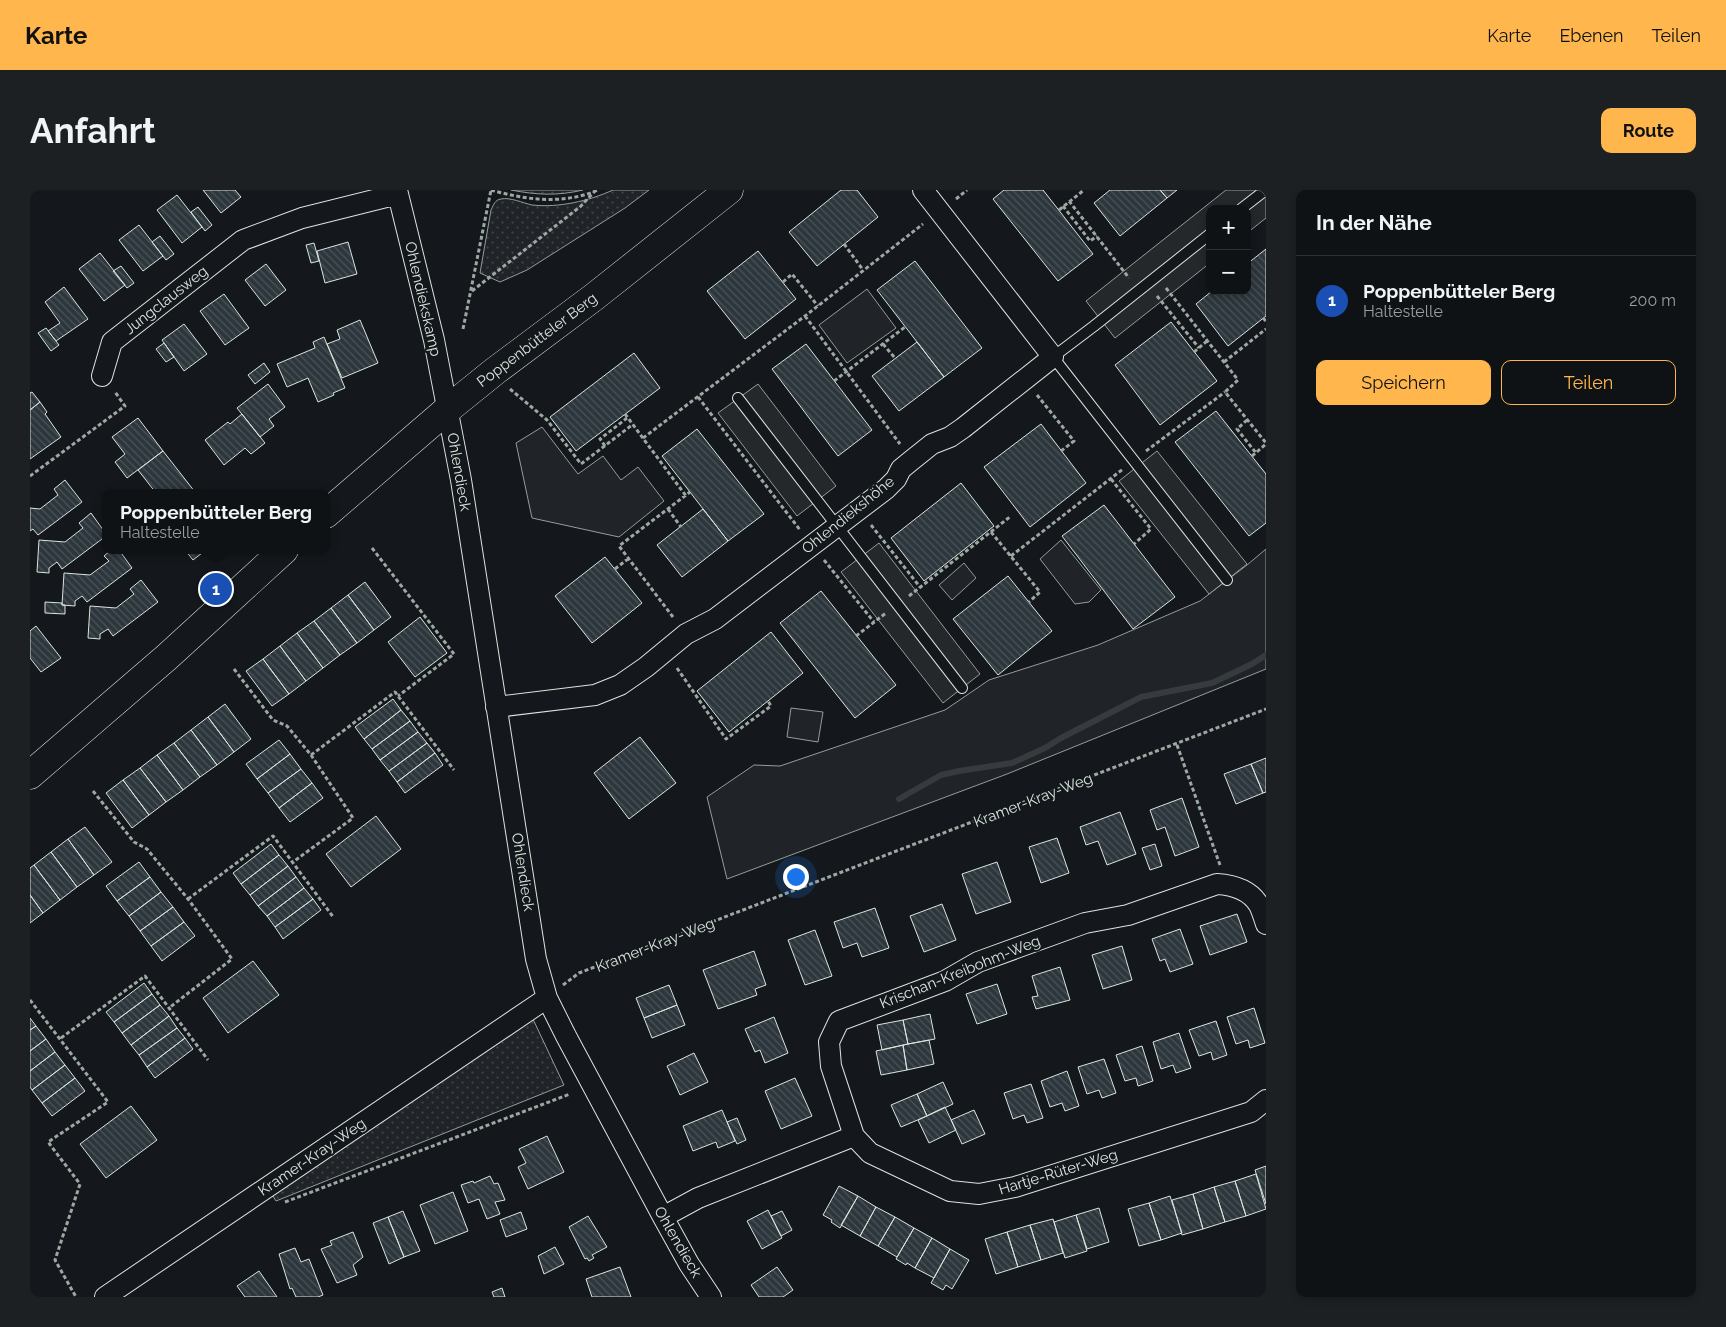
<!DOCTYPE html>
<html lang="de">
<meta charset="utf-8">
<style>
:root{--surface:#0f1215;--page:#1d2022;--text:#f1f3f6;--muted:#9b9ea0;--line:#2f3234;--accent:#ffb74d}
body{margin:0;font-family:Raleway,sans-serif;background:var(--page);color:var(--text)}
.controls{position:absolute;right:15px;top:15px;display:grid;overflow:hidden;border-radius:10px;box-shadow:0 2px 8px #0003}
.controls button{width:45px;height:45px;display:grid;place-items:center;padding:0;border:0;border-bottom:1px solid var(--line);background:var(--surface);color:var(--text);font:25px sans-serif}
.you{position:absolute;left:765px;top:686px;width:18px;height:18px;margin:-12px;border:4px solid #fff;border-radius:50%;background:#1a73e8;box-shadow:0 0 0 8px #1a73e833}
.badge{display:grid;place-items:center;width:32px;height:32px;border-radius:50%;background:var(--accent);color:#fff;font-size:16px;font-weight:700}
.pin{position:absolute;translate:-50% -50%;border:2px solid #fff;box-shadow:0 1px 5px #0006}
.popup{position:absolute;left:72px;top:299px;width:228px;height:65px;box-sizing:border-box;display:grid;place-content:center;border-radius:10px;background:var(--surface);filter:drop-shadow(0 1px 4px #0005);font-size:16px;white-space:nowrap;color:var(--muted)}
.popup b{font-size:19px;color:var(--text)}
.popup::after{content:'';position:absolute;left:50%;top:100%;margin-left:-10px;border:10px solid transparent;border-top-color:var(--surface)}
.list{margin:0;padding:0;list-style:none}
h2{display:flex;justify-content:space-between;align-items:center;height:65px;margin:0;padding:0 20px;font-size:21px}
h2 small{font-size:16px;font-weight:400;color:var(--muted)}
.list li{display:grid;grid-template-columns:32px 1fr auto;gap:15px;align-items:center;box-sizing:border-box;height:90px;padding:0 20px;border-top:1px solid var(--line)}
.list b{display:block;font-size:19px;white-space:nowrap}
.list p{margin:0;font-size:16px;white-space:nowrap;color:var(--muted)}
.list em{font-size:16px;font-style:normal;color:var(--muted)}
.actions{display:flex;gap:10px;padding:15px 20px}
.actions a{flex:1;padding:11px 0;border:1px solid var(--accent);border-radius:10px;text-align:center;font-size:18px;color:var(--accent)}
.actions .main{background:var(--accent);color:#111}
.map{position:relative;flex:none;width:1236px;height:1107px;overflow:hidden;border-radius:10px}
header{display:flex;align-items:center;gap:30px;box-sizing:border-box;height:70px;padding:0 25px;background:var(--accent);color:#111}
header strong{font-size:24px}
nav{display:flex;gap:28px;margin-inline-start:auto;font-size:18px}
.intro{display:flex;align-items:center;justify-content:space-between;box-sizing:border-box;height:120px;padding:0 30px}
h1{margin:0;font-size:35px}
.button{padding:12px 22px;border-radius:10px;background:var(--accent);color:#111;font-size:18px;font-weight:700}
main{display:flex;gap:30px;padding:0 30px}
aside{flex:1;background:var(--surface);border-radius:10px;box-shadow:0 2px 8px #0003}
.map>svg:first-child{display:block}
.grass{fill:url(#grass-dots);stroke:#939e99}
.park{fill:#202428;stroke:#939e99}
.parking{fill:#24282b;stroke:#939e99}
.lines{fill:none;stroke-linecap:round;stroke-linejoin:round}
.stream{stroke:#363b3e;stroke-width:6}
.building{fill:url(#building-back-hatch);stroke:#d8e6dc}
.service-casing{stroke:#d8e6dc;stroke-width:12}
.minor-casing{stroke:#d8e6dc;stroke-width:22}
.secondary-casing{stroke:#d8e6dc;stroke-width:29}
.path{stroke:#9da8a2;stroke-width:3;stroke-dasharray:4 2.5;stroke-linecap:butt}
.service{stroke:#14181c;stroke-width:10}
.minor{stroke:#14181c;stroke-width:20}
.secondary{stroke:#14181c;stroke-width:28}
.labels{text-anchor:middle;stroke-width:4;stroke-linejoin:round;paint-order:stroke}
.street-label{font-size:15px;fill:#d8e6dc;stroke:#14181c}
</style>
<header>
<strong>Karte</strong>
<nav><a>Karte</a><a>Ebenen</a><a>Teilen</a></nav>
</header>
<div class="intro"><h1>Anfahrt</h1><a class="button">Route</a></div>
<main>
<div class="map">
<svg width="1236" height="1107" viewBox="0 0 1236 1107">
<defs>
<pattern id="grass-dots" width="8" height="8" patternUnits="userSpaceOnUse" patternTransform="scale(1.25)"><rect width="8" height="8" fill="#202428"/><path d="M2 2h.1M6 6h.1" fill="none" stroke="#404447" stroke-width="1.8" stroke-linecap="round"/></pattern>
<pattern id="building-back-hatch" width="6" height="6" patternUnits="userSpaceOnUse" patternTransform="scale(1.25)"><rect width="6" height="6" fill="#2c363c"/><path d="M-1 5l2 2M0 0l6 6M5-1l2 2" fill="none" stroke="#4a5358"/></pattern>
</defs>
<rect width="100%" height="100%" fill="#14181c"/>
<!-- grass -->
<path class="grass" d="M481 0H553C528 6 506 5 481 0Z
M583 0H619L595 18 497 80 470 92 450 83 461 20C464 14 465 10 471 9 480 7 493 13 502 15 528 18 559 11 583 0Z
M502 827 534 895 246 1011 241 1003Z"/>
<!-- park -->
<path class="park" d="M837 99 866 138 817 173 789 135Z
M512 237 548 284 573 266 591 290 608 277 634 311 589 347 502 328 486 253Z
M1031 350 1071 400 1059 412 1045 414 1010 369Z
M1236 359V479L977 584 697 689 677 607 724 575 750 576 915 520 959 490 1068 455 1170 411 1217 375Z
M934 373 946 388 922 410 909 395Z
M761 518 793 522 788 552 757 547Z"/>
<!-- parking -->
<path class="parking" d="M1196 0H1231L1236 6V28L1217 43V19H1180V73L1085 148 1056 111Z
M728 194 806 296 767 326 688 223Z
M1127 261 1217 374 1179 404 1089 291Z
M849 353 950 484 913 513 811 382Z"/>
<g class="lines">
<!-- stream -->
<path class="stream" d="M869 609 911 585 929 581 982 573 1015 558 1031 548 1111 507 1182 493 1222 474 1236 465"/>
</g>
<!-- building -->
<path class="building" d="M173 0H205L211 7 191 23Z
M811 0H827L848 27 787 76 759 42Z
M974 0H1013L1063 64 1028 91 963 9Z
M1080 0H1130L1137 8 1090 46 1064 13Z
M1130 0H1147L1137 8Z
M147 5 172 37 152 53 127 20Z
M168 17 182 35 175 41 161 22Z
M109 35 133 66 113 81 89 50Z
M130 46 144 64 136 70 122 52Z
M318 52 327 84 295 93 287 61Z
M284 53 289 71 281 73 276 55Z
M1236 59V126L1198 156 1166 114 1182 101H1217V74Z
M728 61 766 109 715 149 677 101Z
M70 63 95 95 74 111 49 79Z
M885 71 952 158 914 187 847 100Z
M236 74 256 100 235 116 215 90Z
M91 76 104 93 97 98 83 81Z
M34 97 58 129 26 151 18 141 30 133 15 112Z
M194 104 219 138 195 155 170 121Z
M330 130 348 173 312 188 297 154 310 149 307 140Z
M1141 132 1187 191 1130 235 1085 175Z
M154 134 177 164 154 181 132 150Z
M16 138 29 155 21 161 8 143Z
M294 147 315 198 303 203 304 205 288 212 278 188 257 197 247 174 285 158 283 152Z
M887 152 914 187 869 221 842 186Z
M134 153 144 167 136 172 126 159Z
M776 154 842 240 808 266 742 179Z
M604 163 630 198 546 261 520 227Z
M234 173 240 182 225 194 218 185Z
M238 194 255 217 239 229 244 236 230 247 207 218Z
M2 202 10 212 0 220V203Z
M10 212 17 222 15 224 31 247 0 269V220Z
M1186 221 1236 284V333L1219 346 1145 252Z
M212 224 235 253 221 264 215 258 194 275 175 250 198 232 200 234Z
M108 228 133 261 97 288 85 272 95 264 82 247Z
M1011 234 1056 293 1000 337 954 277Z
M667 239 734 324 698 351 632 266Z
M133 261 165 302V303H126L108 280Z
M35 290 52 312 8 345 3 339 0 341V318L10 319 28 305 24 299Z
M931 293 964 336 894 391 861 348Z
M1074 315 1145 407 1103 439 1032 346Z
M673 319 698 351 652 387 627 355Z
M61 323 76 344V346L32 379 27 372 19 378V383L7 382 9 350 35 352 53 338 49 333Z
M81 360H89L102 378 57 412 52 406 45 411V416L32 415 34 383 60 385 79 371 74 366Z
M155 360H176L163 370Z
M575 367 612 413 562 453 525 406Z
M978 386 1022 441 968 485 923 429Z
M111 390 128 412 83 446 78 439 70 444V449L58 448 60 416 86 418 104 404 100 399Z
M335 392 361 427 344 440 318 405Z
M791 401 866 495 825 528 750 433Z
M318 405 344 440 327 453 301 418Z
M15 412 32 413V415H35V424L15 423Z
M301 418 327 453 310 465 284 431Z
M390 427 417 463 385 487 358 452Z
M284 431 310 465 293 478 267 443Z
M6 436 31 468 11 482 0 468V441Z
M741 442 773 483 699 542 667 501Z
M267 443 293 478 276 491 250 456Z
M250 456 276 491 259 504 233 469Z
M233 469 259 504 242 516 216 481Z
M363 509 371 520 334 549 325 537Z
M195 514 221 549 204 562 178 527Z
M371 520 380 531 342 559 334 549Z
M178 527 204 562 187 575 161 540Z
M380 531 388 542 350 570 342 559Z
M161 540 187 575 170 587 144 553Z
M388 542 397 553 359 581 350 570Z
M610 547 646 593 599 629 564 583Z
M249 550 260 564 227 589 216 574Z
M144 553 170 587 153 600 127 565Z
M397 553 405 563 367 592 359 581Z
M405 563 413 575 375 603 367 592Z
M260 564 271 579 238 603 227 589Z
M127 565 153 600 136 612 110 578Z
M1236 568V602L1233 603 1221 574Z
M1221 574 1233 603 1206 614 1194 584Z
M110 578 136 612 119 625 93 590Z
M271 579 282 593 249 618 238 603Z
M93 590 119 625 102 638 76 603Z
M282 593 293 608 260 632 249 618Z
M1152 608 1169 657 1145 666 1135 637 1127 640 1120 620Z
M1090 622 1106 664 1077 675 1068 651 1056 655 1050 637Z
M346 626 371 659 321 697 296 664Z
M55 637 82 672 64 685 38 649Z
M1027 648 1039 683 1011 693 999 657Z
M38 649 64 685 47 697 21 662Z
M241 654 249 665 211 694 203 683Z
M1125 654 1132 676 1120 680 1112 658Z
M21 662 47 697 30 710 4 675Z
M249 665 258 676 220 705 211 694Z
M109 672 120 687 87 711 76 696Z
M967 672 981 712 946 724 932 684Z
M4 675 30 710 13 723 0 705V678Z
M258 676 266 687 228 716 220 705Z
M120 687 131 702 99 726 87 711Z
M266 687 274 698 237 726 228 716Z
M274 698 283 709 245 737 237 726Z
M131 702 143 717 110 741 99 726Z
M0 705 13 723 0 733Z
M283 709 291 720 253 749 245 737Z
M912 714 926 750 894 762 880 726Z
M143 717 154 732 121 756 110 741Z
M845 718 859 758 832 767 827 753 813 758 804 732Z
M1207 724 1217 752 1180 765 1170 736Z
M154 732 165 746 132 771 121 756Z
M1150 739 1163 774 1140 782 1135 769 1130 771 1122 749Z
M785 740 802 786 775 795 758 750Z
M1092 756 1102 790 1073 799 1062 765Z
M724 761 736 795 725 799 727 805 688 819 673 780Z
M223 771 249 805 198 843 173 808Z
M1030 777 1040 810 1006 819 1002 807 1008 806 1002 786Z
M114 793 122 804 84 832 76 822Z
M967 794 977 824 947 834 936 804Z
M639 795 647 815 614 828 606 808Z
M122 804 130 815 92 843 84 832Z
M130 815 139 826 101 855 92 843Z
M647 815 655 835 622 848 614 828Z
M1224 818 1235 853 1220 858 1218 850 1206 854 1197 827Z
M900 824 905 849 878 854 873 830Z
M139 826 147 838 109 865 101 855Z
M744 827 758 863 735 873 730 860 725 862 715 839Z
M0 828 6 836 0 840Z
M873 830 878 854 852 860 847 835Z
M1186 831 1197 865 1183 870 1181 862 1169 866 1159 840Z
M6 836 16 849 0 861V840Z
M147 838 155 848 117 877 109 865Z
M1149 843 1161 878 1146 883 1143 875 1131 879 1123 852Z
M155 848 163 859 125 888 117 877Z
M16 849 25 862 0 881V861Z
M899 850 904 874 877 880 873 855Z
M873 855 877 880 851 885 846 861Z
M1112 856 1123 891 1108 896 1106 888 1095 891 1086 865Z
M25 862 35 875 2 900 0 897V881Z
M664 863 678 892 650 905 637 876Z
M1074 869 1086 903 1072 908 1069 900 1057 904 1048 877Z
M35 875 45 888 12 913 2 900Z
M1037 881 1049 916 1035 921 1032 913 1020 917 1011 891Z
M45 888 55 901 22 926 12 913Z
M765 888 782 926 751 939 735 901Z
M913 892 923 914 897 926 887 904Z
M1001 894 1013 928 997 933 994 925 983 929 974 903Z
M887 904 897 926 871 937 861 915Z
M101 916 127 950 76 988 50 954Z
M915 917 926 940 899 953 888 930Z
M692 920 705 951 688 958 686 952 663 961 653 936Z
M944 920 955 944 932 954 921 930Z
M707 928 716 950 707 954 697 932Z
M517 946 534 982 498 999 488 977 496 973 489 959Z
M1236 976V1014L1225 980Z
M1226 984 1236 1019 1216 1026 1205 991Z
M460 986 464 994 468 993 475 1010 465 1012 470 1024 457 1029 449 1009 438 1013 431 995 443 991 444 993Z
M1205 991 1216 1026 1195 1032 1184 997Z
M809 996 828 1006 810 1038 801 1032 802 1030 793 1025Z
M1184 997 1195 1032 1173 1039 1163 1004Z
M423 1002 438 1041 405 1054 390 1015Z
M1163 1004 1173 1039 1152 1045 1142 1010Z
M828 1006 846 1017 830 1046 811 1035Z
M1140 1006 1152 1043 1131 1050 1119 1013Z
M1119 1013 1131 1050 1109 1056 1098 1019Z
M846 1017 865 1027 848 1056 830 1046Z
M1069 1018 1079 1052 1057 1059 1046 1025Z
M738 1020 752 1048 732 1059 717 1031Z
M373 1021 390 1061 374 1067 358 1027Z
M752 1021 762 1040 751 1046 741 1026Z
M491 1022 497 1039 476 1047 470 1030Z
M1046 1025 1057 1061 1035 1068 1024 1032Z
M558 1026 577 1057 562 1065 564 1068 559 1071 557 1068 555 1069 539 1037Z
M358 1027 374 1067 359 1074 343 1033Z
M865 1027 884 1038 867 1067 848 1056Z
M1023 1029 1033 1063 1011 1070 1000 1035Z
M1000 1035 1011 1070 988 1077 977 1042Z
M884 1038 902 1048 885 1078 877 1073 876 1075 866 1069Z
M323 1042 333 1067 323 1075 327 1085 307 1093 291 1059 302 1055 300 1051Z
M977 1042 988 1077 966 1084 955 1049Z
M902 1048 920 1059 904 1088 885 1078Z
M525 1057 534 1074 514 1084 508 1066Z
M265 1058 271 1072 279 1069 293 1105 288 1107H266L262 1098 260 1099 249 1064Z
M920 1059 939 1070 922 1099 916 1095 913 1100 901 1093Z
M590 1077 601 1107H562L556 1089Z
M747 1077 763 1100 753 1107H729L721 1095Z
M229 1081 247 1107H215L207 1096Z
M472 1098 475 1107H464L462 1102Z"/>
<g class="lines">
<!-- service casing -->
<g class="service-casing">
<path id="service" d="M1211 19 1233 2
M1180 44 1064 136 1023 167 1197 390
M708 208 932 498"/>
</g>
<!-- minor casing -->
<g class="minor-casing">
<path id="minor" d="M367 0 404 150 431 290 506 769 517 808 536 846 633 1027 659 1074 681 1107
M72 186 82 152 213 50 272 28 368 4
M466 517 565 505 590 495 616 477 656 444 685 429 856 299 866 289 871 279 882 270 902 254 920 247 933 238 1023 167 893 0
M824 946 801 876 799 852 809 831 915 791 948 772 1055 733 1098 725 1187 694C1203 695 1220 700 1229 715 1232 721 1234 728 1236 734
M633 1027 668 1008 824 946 840 963 920 1001 949 1004 985 997 1221 922 1236 910
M75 1107 517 808"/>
</g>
<!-- secondary casing -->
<g class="secondary-casing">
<path id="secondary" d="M296 324 418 219 465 181 564 107 699 0
M0 585 137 467 254 360"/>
</g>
<!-- path -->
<path class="path" d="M461 0C496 10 533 15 568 0
M926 9 937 0
M1039 11 1099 88
M1033 16 1060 51 1067 46
M1029 20 1054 0
M814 54 833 80
M753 92 762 84 788 116
M1136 98 1208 190 1195 202 1236 253
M442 101 551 16 565 1
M1127 106 1169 158
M775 126 870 254
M1233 128 1236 131
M433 139 461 0
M853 154 865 168
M1164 162 1177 151
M1194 172 1236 139
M804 191 875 137
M480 199 517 230 551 274 602 235
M1007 205 1044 251 1031 261
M668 207 770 340
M595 224 656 306
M1217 230 1207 239 1226 263
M613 248 775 126 893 34
M575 256 570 249 597 228
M1116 261 1195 202
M1222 266 1236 254
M0 286 95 216 85 202
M1081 289 1121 339 1104 354
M638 319 651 337
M841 335 890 397
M961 342 1010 402 999 412
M342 358 424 464 368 506
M981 366 1093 279
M794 370 844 432
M585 379 599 368
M879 406 981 326
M643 427 589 356 660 302
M826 446 856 423
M647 478 696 549 741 516 738 511
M204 479 243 530 257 536 281 565 323 628 263 672
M1147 555 1190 675
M281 565 365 502 424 580
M63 601 104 652 117 659 158 709 202 769 139 818
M158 709 243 646 304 728
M533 795 549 783 1236 519
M0 810 78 912 18 952 50 994 25 1070 46 1107
M31 848 115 786 178 870
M255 1012 540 904"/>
<!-- service -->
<use href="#service" class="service"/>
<!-- minor -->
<use href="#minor" class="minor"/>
<!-- secondary -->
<use href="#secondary" class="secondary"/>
</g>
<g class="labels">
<!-- street labels -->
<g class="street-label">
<text transform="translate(393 109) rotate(77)" y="5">Ohlendiekskamp</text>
<text transform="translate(136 110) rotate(-38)" y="5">Jungclausweg</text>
<text transform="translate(507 150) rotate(-37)" y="5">Poppenbütteler Berg</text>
<text transform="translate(429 282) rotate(80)" y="5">Ohlendieck</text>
<text transform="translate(818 325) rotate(-39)" y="5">Ohlendiekshöhe</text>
<text transform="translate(1003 610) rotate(-21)" y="5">Kramer-Kray-Weg</text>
<text transform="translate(493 682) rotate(81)" y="5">Ohlendieck</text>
<text transform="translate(625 755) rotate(-21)" y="5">Kramer-Kray-Weg</text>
<text transform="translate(930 782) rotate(-22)" y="5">Krischan-Kreibohm-Weg</text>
<text transform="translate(282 967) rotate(-34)" y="5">Kramer-Kray-Weg</text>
<text transform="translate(1028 982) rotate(-17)" y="5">Hartje-Rüter-Weg</text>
<text transform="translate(648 1052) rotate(60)" y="5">Ohlendieck</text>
</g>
</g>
</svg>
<div class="controls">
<button>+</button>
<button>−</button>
</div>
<div class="you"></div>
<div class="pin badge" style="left:186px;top:399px;background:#1a4fb4">1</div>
<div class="popup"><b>Poppenbütteler Berg</b>Haltestelle</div>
</div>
<aside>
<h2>In der Nähe<small></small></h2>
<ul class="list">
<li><span class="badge" style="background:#1a4fb4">1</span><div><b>Poppenbütteler Berg</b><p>Haltestelle</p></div><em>200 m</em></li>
</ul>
<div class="actions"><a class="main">Speichern</a><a>Teilen</a></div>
</aside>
</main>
